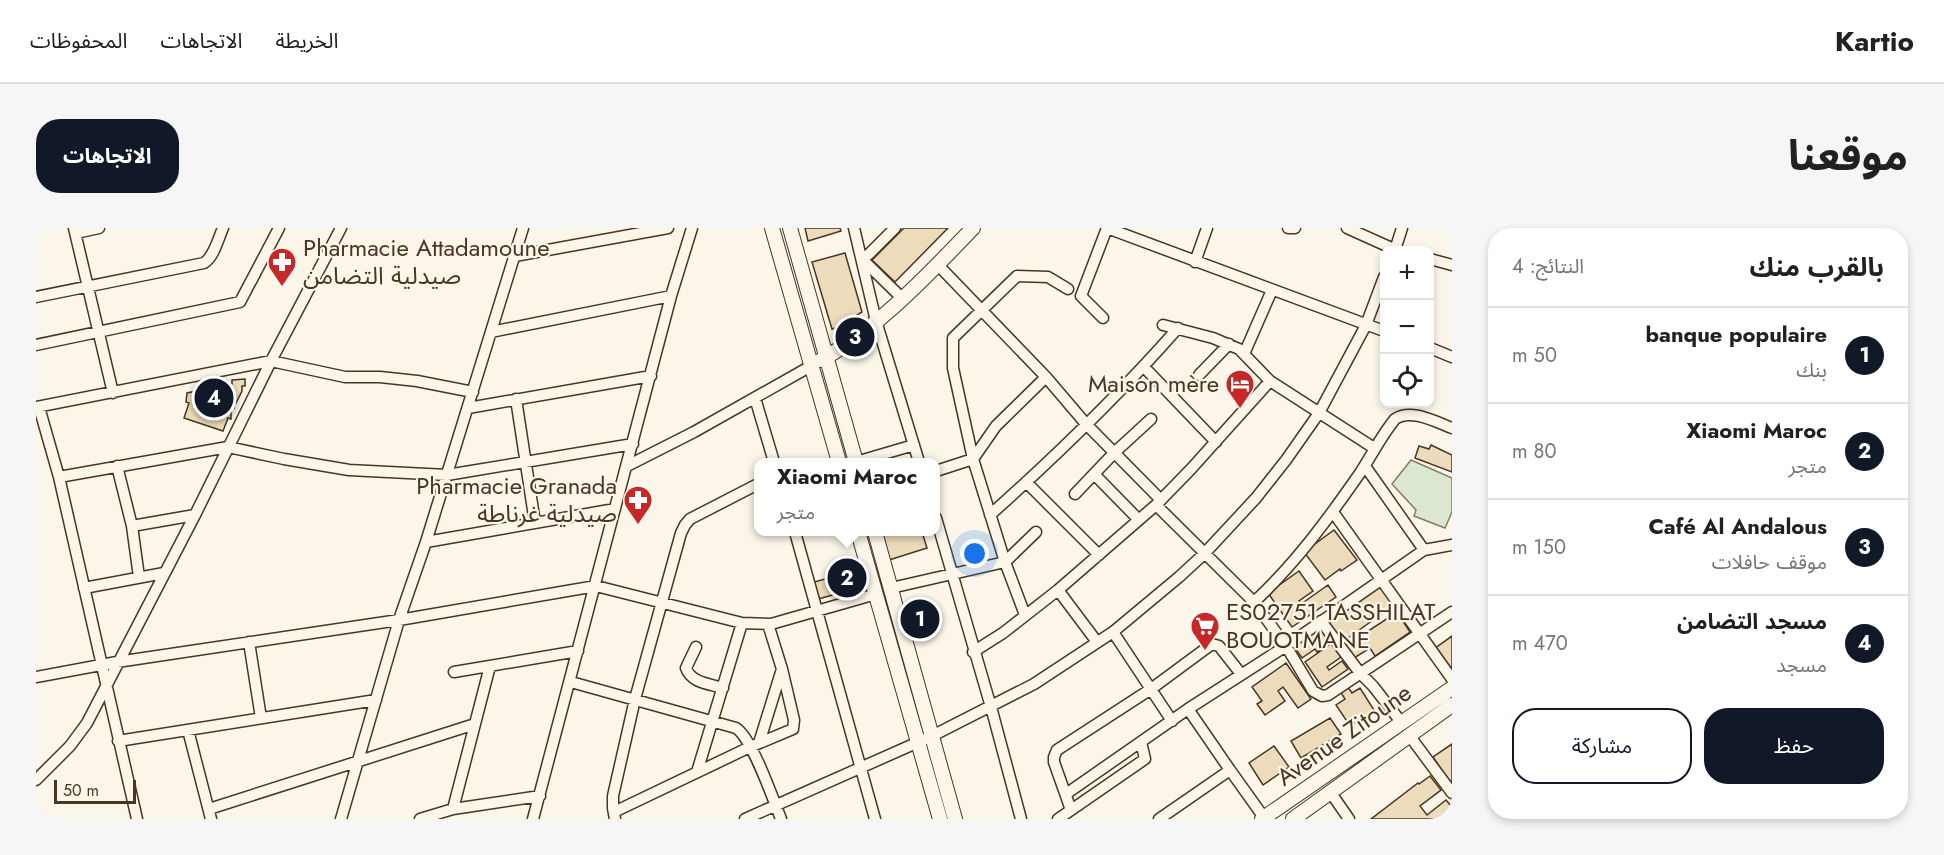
<!DOCTYPE html>
<html lang="ar">
<meta charset="utf-8">
<style>
:root{--surface:#fff;--page:#f6f6f6;--text:#202124;--muted:#757577;--line:#e0e0e0;--accent:#111827}
body{margin:0;font-family:Jost,"Noto Sans Arabic",sans-serif;background:var(--page);color:var(--text);direction:rtl}
.controls{position:absolute;right:18px;top:18px;display:grid;overflow:hidden;border-radius:12px;box-shadow:0 3px 9px #0003}
.controls button{width:54px;height:54px;display:grid;place-items:center;padding:0;border:0;border-bottom:2px solid var(--line);background:var(--surface);color:var(--text);font:30px sans-serif}
.scale{position:absolute;left:18px;bottom:15px;width:82px;box-sizing:border-box;padding-left:6px;border:3px solid #4a3520;border-top:0;font-size:16px;line-height:21px;white-space:nowrap;color:#4a3520;-webkit-text-stroke:4px #fbf6e9;paint-order:stroke}
.you{position:absolute;left:939px;top:326px;width:21px;height:21px;margin:-15px;border:4px solid #fff;border-radius:50%;background:#1a73e8;box-shadow:0 0 0 9px #1a73e833}
.badge{display:grid;place-items:center;width:39px;height:39px;border-radius:50%;background:var(--accent);color:#fff;font-size:20px;font-weight:700}
.pin{position:absolute;translate:-50% -50%;border:3px solid #fff;box-shadow:0 2px 6px #0006}
.popup{position:absolute;left:718px;top:230px;width:186px;height:78px;box-sizing:border-box;display:grid;place-content:center;border-radius:12px;background:var(--surface);filter:drop-shadow(0 2px 4px #0005);font-size:20px;white-space:nowrap;color:var(--muted)}
.popup b{font-size:22px;color:var(--text)}
.popup::after{content:'';position:absolute;left:50%;top:100%;margin-left:-12px;border:12px solid transparent;border-top-color:var(--surface)}
.list{margin:0;padding:0;list-style:none}
h2{display:flex;justify-content:space-between;align-items:center;height:78px;margin:0;padding:0 24px;font-size:26px}
h2 small{font-size:20px;font-weight:400;color:var(--muted)}
.list li{display:grid;grid-template-columns:39px 1fr auto;gap:18px;align-items:center;box-sizing:border-box;height:96px;padding:0 24px;border-top:2px solid var(--line)}
.list b{display:block;font-size:22px;white-space:nowrap}
.list p{margin:0;font-size:20px;white-space:nowrap;color:var(--muted)}
.list em{font-size:20px;font-style:normal;color:var(--muted)}
.actions{display:flex;gap:12px;padding:18px 24px}
.actions a{flex:1;padding:14px 0;border:2px solid var(--accent);border-radius:24px;text-align:center;font-size:21px;color:var(--accent)}
.actions .main{background:var(--accent);color:#fff}
.icon{flex:none;width:33px;height:33px;fill:none;stroke:currentColor;stroke-width:2;stroke-linecap:round;stroke-linejoin:round}
.map{position:relative;flex:none;width:1416px;height:591px;overflow:hidden;direction:ltr;border-radius:24px}
header{display:flex;align-items:center;gap:36px;box-sizing:border-box;height:84px;padding:0 30px;background:var(--surface);border-bottom:2px solid var(--line)}
header strong{font-size:28px}
nav{display:flex;gap:33px;margin-inline-start:auto;font-size:21px}
.intro{display:flex;align-items:center;justify-content:space-between;box-sizing:border-box;height:144px;padding:0 36px}
h1{margin:0;font-size:42px}
.button{padding:15px 27px;border-radius:24px;background:var(--accent);color:#fff;font-size:21px;font-weight:700}
main{display:flex;gap:36px;padding:0 36px}
aside{flex:1;background:var(--surface);border-radius:24px;box-shadow:0 3px 9px #0003}
.map>svg:first-child{display:block}
.green{fill:#dce7d0;stroke:#887966;stroke-width:1.5}
.building{fill:#ecdcbc;stroke:#4a3520;stroke-width:1.5}
.lines{fill:none;stroke-linecap:round;stroke-linejoin:round}
.street-casing{stroke:#4a3520;stroke-width:13}
.secondary-casing{stroke:#4a3520;stroke-width:16}
.street{stroke:#fbf6e9;stroke-width:10}
.secondary{stroke:#fbf6e9;stroke-width:14}
.labels{text-anchor:middle;stroke-width:4.5;stroke-linejoin:round;paint-order:stroke}
.poi-label{font-size:24px;fill:#4a3520;stroke:#fbf6e9;text-anchor:start}
.street-label{font-size:24px;fill:#4a3520;stroke:#fbf6e9}
</style>
<header>
<strong>Kartio</strong>
<nav><a>الخريطة</a><a>الاتجاهات</a><a>المحفوظات</a></nav>
</header>
<div class="intro"><h1>موقعنا</h1><a class="button">الاتجاهات</a></div>
<main>
<aside>
<h2>بالقرب منك<small>النتائج: 4</small></h2>
<ul class="list">
<li><span class="badge">1</span><div><b>banque populaire</b><p>بنك</p></div><em>50 m</em></li>
<li><span class="badge">2</span><div><b>Xiaomi Maroc</b><p>متجر</p></div><em>80 m</em></li>
<li><span class="badge">3</span><div><b>Café Al Andalous</b><p>موقف حافلات</p></div><em>150 m</em></li>
<li><span class="badge">4</span><div><b>مسجد التضامن</b><p>مسجد</p></div><em>470 m</em></li>
</ul>
<div class="actions"><a class="main">حفظ</a><a>مشاركة</a></div>
</aside>
<div class="map">
<svg width="1416" height="591" viewBox="0 0 1416 591">
<rect width="100%" height="100%" fill="#fbf6e9"/>
<!-- green -->
<path class="green" d="M1375 232 1416 250V284L1409 300 1378 288 1380 282 1356 256Z"/>
<!-- building -->
<path class="building" d="M769 0H804L805 3 772 13Z
M868 0H912L859 54 836 32Z
M809 25 826 84 803 99 796 101 776 34Z
M209 151V158H206V163L200 175H198V180H195V191L192 190 187 203 148 190 153 175 150 174 151 165 196 156V152Z
M1395 217 1416 227V244L1379 230 1383 218 1393 221Z
M1298 302 1321 332 1305 343 1304 341 1289 352 1268 324Z
M845 304H886L891 320 853 332Z
M1263 343 1277 363 1263 373 1265 376 1292 357 1300 369 1256 399 1232 365Z
M815 344 819 361 782 371 778 354Z
M1342 356 1358 377 1305 415 1290 393Z
M1361 384 1374 404 1339 428 1334 420 1318 430 1308 419Z
M1283 398 1295 414 1281 424 1279 421 1266 430 1256 416Z
M1416 408V439L1412 441 1398 421Z
M1296 415 1305 429 1291 439 1293 442 1306 433 1312 441 1286 459 1269 434Z
M1250 435 1275 471 1262 480 1247 459 1242 463 1249 473 1229 487 1221 476 1226 473 1216 459Z
M1311 458 1316 465 1324 460 1338 482 1314 498 1300 477 1309 471 1304 463Z
M1294 490 1305 506 1265 530 1255 513Z
M1416 516V557L1397 529Z
M1238 518 1253 539 1227 557 1213 535Z
M1394 548 1405 562 1384 578 1391 587 1410 572 1416 579V591H1335L1382 555 1383 556Z"/>
<g class="lines">
<!-- street casing -->
<g class="street-casing">
<path id="street" d="M38 0 77 165
M818 0 840 93 883 234
M859 0 832 27 825 30 866 70
M1252 0H1259
M1311 0 1360 22
M40 5 63 0
M1359 22 1366 0
M479 28 632 0
M1394 31 1416 37
M1159 34 1171 0
M902 37 1010 149 1050 196 1125 272
M0 69 168 35C178 29 182 11 187 0
M1067 90 1045 68 1071 0 1348 103
M1127 97 1177 110 1203 121 1234 153 1338 220
M455 104 635 68
M0 117 204 74 243 0
M1394 120 1416 129
M1208 126 1236 62
M1108 139 1180 214
M1163 147 1193 116
M719 170 738 234
M480 171 499 295
M0 179 235 133 309 149H344L381 153 437 164
M3 179 23 249 101 591
M432 180 615 148
M820 234 878 217
M81 238 96 298 103 349
M591 238 658 204 775 138
M1329 238 1388 322
M900 243 937 231 960 198 1010 149
M1058 246 1103 292
M23 249 192 219 248 231 313 242 411 247 597 216
M990 254 1063 327
M1039 266 1078 225 1115 191
M1120 277 1218 374 1250 418 1277 463 1286 468 1292 467 1416 384
M1297 284 1416 451
M954 287C1020 228 1084 166 1142 100
M900 290 955 479 985 591
M96 298 159 287
M759 304 839 591
M390 314 579 281
M48 360 128 345
M855 360 969 334 1000 304
M1022 362 1061 414
M1218 374C1259 336 1292 291 1324 245 1336 227 1345 208 1359 191 1375 180 1400 194 1416 200
M989 387 969 334 937 231 917 140V110L981 48 1012 49 1032 61
M1285 393 1324 445 1337 458 1365 494
M1077 404 1136 493
M213 414 225 490
M660 419 650 440C655 455 674 456 687 460
M937 424 967 405 1022 362 1120 277 1155 241 1234 153
M418 444 542 423
M0 449 81 434 363 392 560 358 706 395 735 396 840 366
M535 454 700 500C716 510 737 571 745 591
M1152 481 1194 542
M152 502 175 591
M1373 507 1416 565
M82 513 340 472
M723 515 746 441
M661 544 706 395
M0 552 34 518 51 495 159 287 235 133 305 0
M1295 565 1313 591
M1030 566 1152 481 1250 418 1388 322 1416 317
M173 581 439 496
M417 581 454 438
M1035 582 1018 534V529L1021 522 1115 461 1176 416 1183 418 1205 446
M578 584 714 519 757 501 758 492 746 441 732 396
M0 586 1 591
M305 591 363 392 390 314 487 0
M384 591 417 581 504 568
M497 591 635 68 656 0
M579 591 577 580V568L599 471 645 305 649 297 654 291 722 256
M709 591 896 508 998 456 1077 404 1143 349 1168 326 1220 270 1250 232 1283 185 1330 97 1348 49
M1022 591 1109 531 1105 514
M1123 591 1194 542 1229 591"/>
</g>
<!-- secondary casing -->
<g class="secondary-casing">
<path id="secondary" d="M736 0 803 234
M754 0 820 234
M785 132C842 100 892 47 937 0
M822 304 904 591
M839 304 919 591
M1226 591 1416 460
M1257 591 1416 477"/>
</g>
<!-- street -->
<use href="#street" class="street"/>
<!-- secondary -->
<use href="#secondary" class="secondary"/>
</g>
<!-- icons -->
<defs>
<g id="pharmacy-pin" transform="scale(1.5)"><path d="M0 17L-7.5 6A9.5 9.5 0 1 1 7.5 6Z" fill="#c62828" stroke="#fbf6e9"/><path d="M-2-6h4v4h4v4h-4v4h-4v-4h-4v-4h4Z" fill="#fff"/></g>
<g id="hotel-pin" transform="scale(1.5)"><path d="M0 17L-7.5 6A9.5 9.5 0 1 1 7.5 6Z" fill="#c62828" stroke="#fbf6e9"/><path d="M-6-4.5h1.5V1H6V5H4.5V3h-9V5H-6ZM-4 0a1.8 1.8 0 1 1 3.6 0ZM.5 0V-2.5h3Q6-2.5 6 0Z" fill="#fff"/></g>
<g id="supermarket-pin" transform="scale(1.5)"><path d="M0 17L-7.5 6A9.5 9.5 0 1 1 7.5 6Z" fill="#c62828" stroke="#fbf6e9"/><path d="M-6-5.5h2.5l.6 2H6L4.5 2H-2.5L-4.4-4H-6ZM-1.5 3.2a1.3 1.3 0 1 0 .1 0ZM3 3.2a1.3 1.3 0 1 0 .1 0Z" fill="#fff"/></g>
</defs>
<g fill-rule="evenodd">
<use href="#pharmacy-pin" x="246" y="34"/>
<use href="#hotel-pin" x="1204" y="156"/>
<use href="#pharmacy-pin" x="602" y="272"/>
<use href="#supermarket-pin" x="1169" y="398"/>
</g>
<g class="labels">
<!-- poi labels -->
<g class="poi-label">
<text x="267" y="28">Pharmacie Attadamoune<tspan x="267" dy="28">صيدلية التضامن</tspan></text>
<text x="1183" y="164" text-anchor="end">Maison mère</text>
<text x="581" y="266" text-anchor="end">Pharmacie Granada<tspan x="581" dy="28">صيدلية غرناطة</tspan></text>
<text x="1190" y="392">ES02751 TASSHILAT<tspan x="1190" dy="28">BOUOTMANE</tspan></text>
</g>
<!-- street labels -->
<g class="street-label">
<text transform="translate(1308 507) rotate(-35)" y="8">Avenue Zitoune</text>
</g>
</g>
</svg>
<div class="controls">
<button>+</button>
<button>−</button>
<button><svg class="icon" aria-label="locate" viewBox="0 0 24 24"><circle cx="12" cy="12" r="6"/><path d="M12 2v4M12 18v4M2 12h4M18 12h4"/></svg></button>
</div>
<div class="scale">50 m</div>
<div class="you"></div>
<div class="pin badge" style="left:884px;top:391px">1</div>
<div class="pin badge" style="left:811px;top:350px">2</div>
<div class="popup"><b>Xiaomi Maroc</b>متجر</div>
<div class="pin badge" style="left:819px;top:109px">3</div>
<div class="pin badge" style="left:178px;top:170px">4</div>
</div>
</main>
